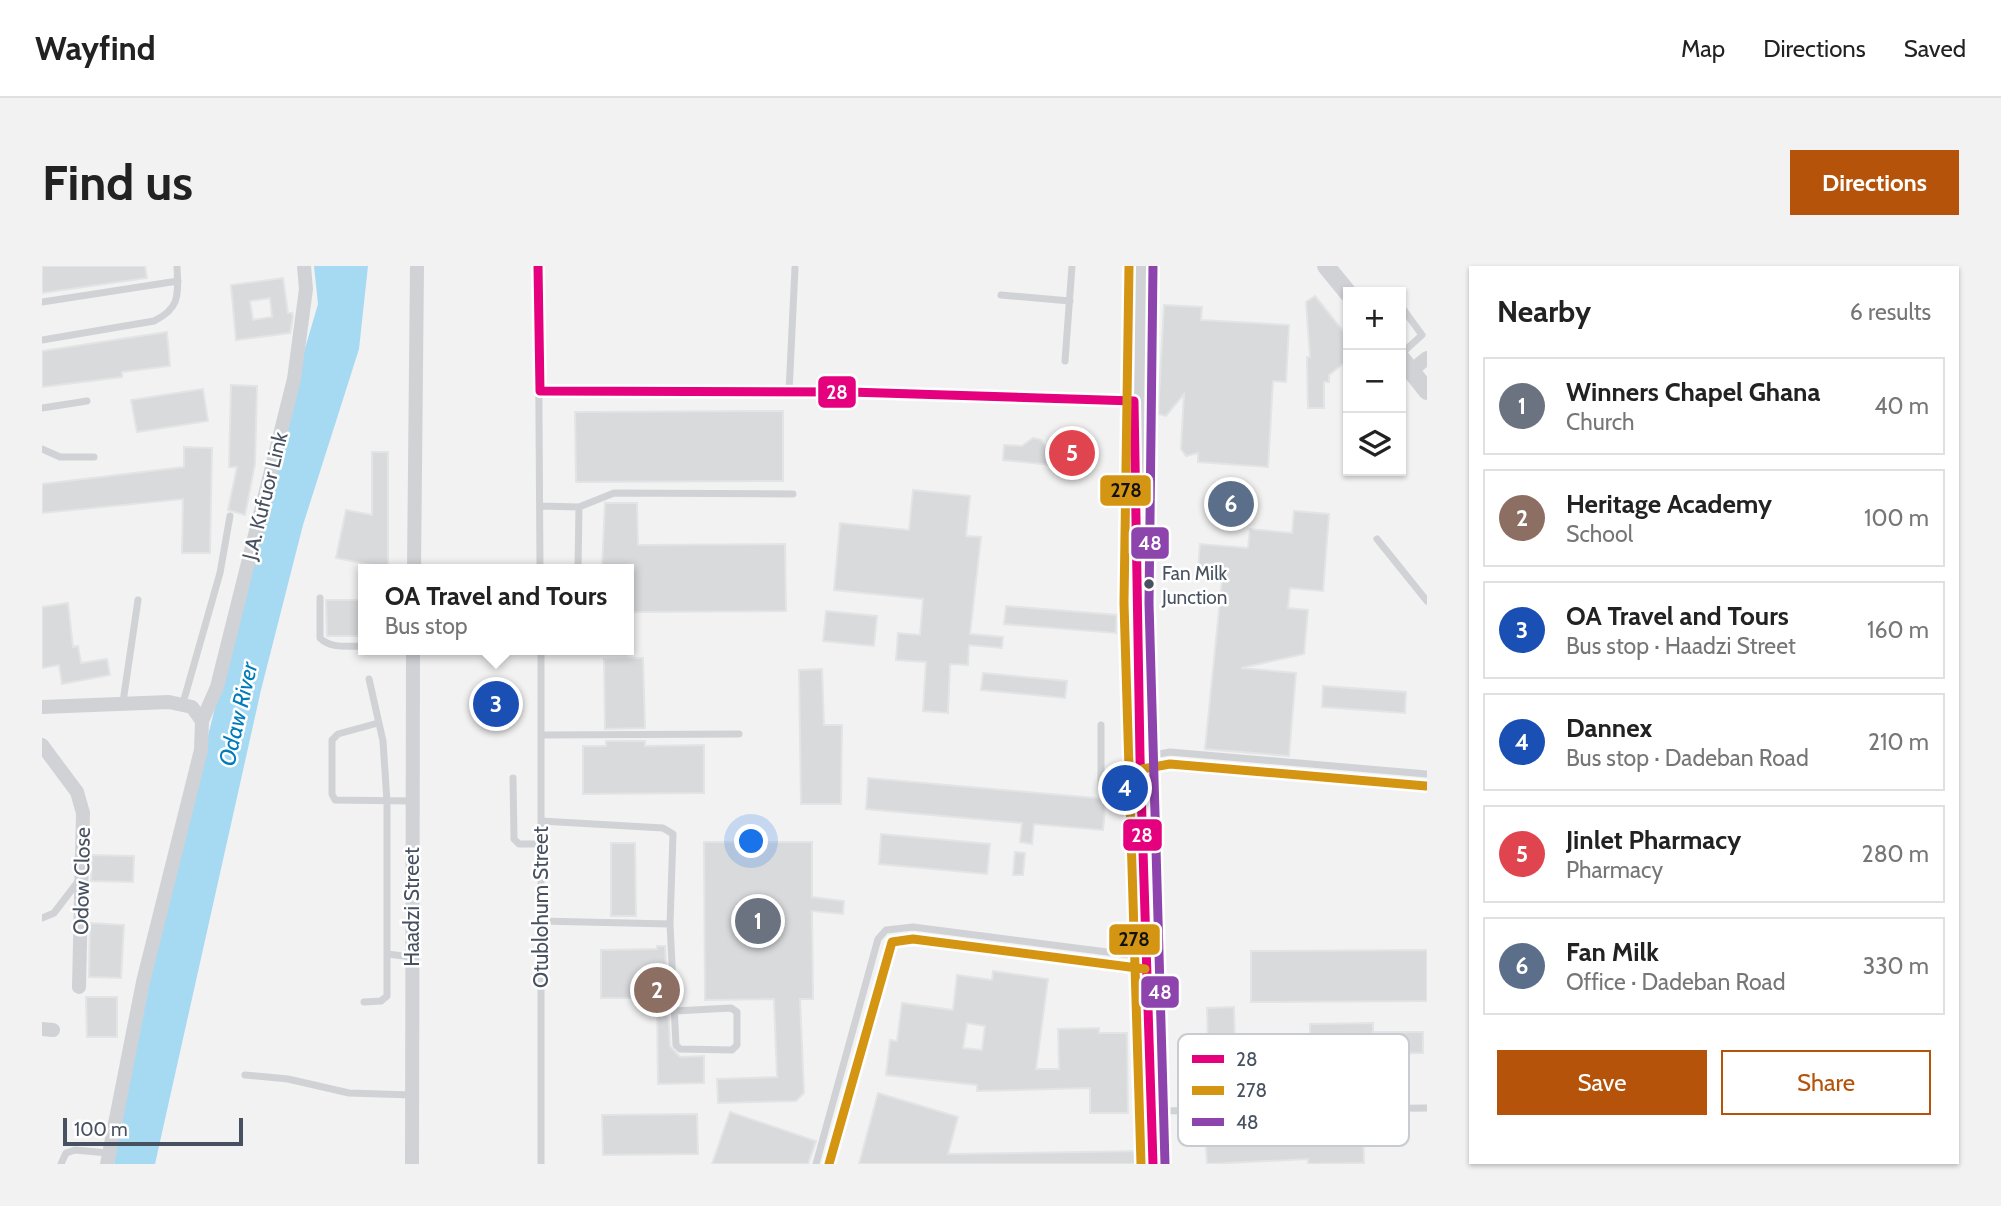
<!DOCTYPE html>
<meta charset="utf-8">
<style>
:root{--surface:#fff;--page:#f2f2f2;--text:#222;--muted:#767676;--line:#e0e0e0;--accent:#b45309}
body{margin:0;font-family:Cabin,sans-serif;background:var(--page);color:var(--text)}
.controls{position:absolute;right:21px;top:21px;display:grid;overflow:hidden;border-radius:0px;box-shadow:0 2px 5px #0004}
.controls button{width:63px;height:63px;display:grid;place-items:center;padding:0;border:0;border-bottom:2px solid var(--line);background:var(--surface);color:var(--text);font:35px sans-serif}
.scale{position:absolute;left:21px;bottom:18px;width:180px;box-sizing:border-box;padding-left:7px;border:4px solid #475160;border-top:0;font-size:19px;line-height:24px;white-space:nowrap;color:#475160;-webkit-text-stroke:5px #fff;paint-order:stroke}
.you{position:absolute;left:710px;top:576px;width:24px;height:24px;margin:-18px;border:5px solid #fff;border-radius:50%;background:#1a73e8;box-shadow:0 0 0 10px #1a73e833}
.badge{display:grid;place-items:center;width:46px;height:46px;border-radius:50%;background:var(--accent);color:#fff;font-size:23px;font-weight:700}
.pin{position:absolute;translate:-50% -50%;border:4px solid #fff;box-shadow:0 2px 7px #0006}
.popup{position:absolute;left:316px;top:298px;width:276px;height:91px;box-sizing:border-box;display:grid;place-content:center;border-radius:0px;background:var(--surface);filter:drop-shadow(0 2px 5px #0005);font-size:23px;white-space:nowrap;color:var(--muted)}
.popup b{font-size:26px;color:var(--text)}
.popup::after{content:'';position:absolute;left:50%;top:100%;margin-left:-14px;border:14px solid transparent;border-top-color:var(--surface)}
.list{margin:0;padding:0;list-style:none}
h2{display:flex;justify-content:space-between;align-items:center;height:91px;margin:0;padding:0 28px;font-size:30px}
h2 small{font-size:23px;font-weight:400;color:var(--muted)}
.list li{display:grid;grid-template-columns:46px 1fr auto;gap:21px;align-items:center;box-sizing:border-box;height:98px;margin:0 14px 14px;padding:0 14px;border:2px solid var(--line);border-radius:0px}
.list b{display:block;font-size:26px;white-space:nowrap}
.list p{margin:0;font-size:23px;white-space:nowrap;color:var(--muted)}
.list em{font-size:23px;font-style:normal;color:var(--muted)}
.actions{display:flex;gap:14px;padding:21px 28px}
.actions a{flex:1;padding:16px 0;border:2px solid var(--accent);border-radius:0px;text-align:center;font-size:24px;color:var(--accent)}
.actions .main{background:var(--accent);color:#fff}
.icon{flex:none;width:38px;height:38px;fill:none;stroke:currentColor;stroke-width:2;stroke-linecap:round;stroke-linejoin:round}
.map{position:relative;flex:none;width:1385px;height:898px;overflow:hidden;border-radius:0px}
header{display:flex;align-items:center;gap:42px;box-sizing:border-box;height:98px;padding:0 35px;background:var(--surface);border-bottom:2px solid var(--line)}
header strong{font-size:33px}
nav{display:flex;gap:38px;margin-inline-start:auto;font-size:24px}
.intro{display:flex;align-items:center;justify-content:space-between;box-sizing:border-box;height:168px;padding:0 42px}
h1{margin:0;font-size:49px}
.button{padding:18px 32px;border-radius:0px;background:var(--accent);color:#fff;font-size:24px;font-weight:700}
main{display:flex;gap:42px;padding:0 42px}
aside{flex:1;background:var(--surface);border-radius:0px;box-shadow:0 2px 5px #0004}
.map>svg:first-child{display:block}
.water{fill:#a6daf3}
.building{fill:#d9dadc;stroke:#e3e4e5;stroke-width:2;fill-rule:evenodd}
.lines{fill:none;stroke-linecap:round;stroke-linejoin:round}
.service{stroke:#d0d2d5;stroke-width:7}
.minor{stroke:#d0d2d5;stroke-width:14}
.tertiary{stroke:#d0d2d5;stroke-width:18}
.bus-1-casing{stroke:#fff;stroke-width:14}
.bus-2-casing{stroke:#fff;stroke-width:14}
.bus-3-casing{stroke:#fff;stroke-width:14}
.bus-1{stroke:#e5007d;stroke-width:9}
.bus-2{stroke:#d49513;stroke-width:9}
.bus-3{stroke:#8e44ad;stroke-width:9}
.bus-dot{fill:#475160;stroke:#fff;stroke-width:2.5}
.labels{text-anchor:middle;stroke-width:5;stroke-linejoin:round;paint-order:stroke}
.bus-label{font-size:19px;fill:#475160;stroke:#fff;text-anchor:start}
.street-label{font-size:21px;fill:#475160;stroke:#fff}
.water-label{font-size:23px;font-style:italic;fill:#007cba;stroke:#fff}
.key{fill:#fff;stroke:#c8cbcf;stroke-width:2}
.key-label{font-size:19px;fill:#475160}
.line-badge{stroke:#fff;stroke-width:2.5}
.badge-label{font-size:19px;text-anchor:middle;font-weight:bold;fill:#fff}
.pale-badge-label{font-size:19px;text-anchor:middle;font-weight:bold;fill:#111}
</style>
<header>
<strong>Wayfind</strong>
<nav><a>Map</a><a>Directions</a><a>Saved</a></nav>
</header>
<div class="intro"><h1>Find us</h1><a class="button">Directions</a></div>
<main>
<div class="map">
<svg width="1385" height="898" viewBox="0 0 1385 898">
<rect width="100%" height="100%" fill="#f2f2f2"/>
<!-- water -->
<path class="water" d="M272 0H326L317 83 261 259 219 424 113 898H72L95 756 257 103 276 38Z"/>
<!-- building -->
<path class="building" d="M0 0H103L105 12 0 27Z
M241 12 246 47H250L251 51 248 67 194 74 189 19ZM228 32 230 51 211 54 208 35Z
M1273 30 1306 71V94L1287 109V116H1282V142H1266L1265 91H1268L1264 36Z
M1122 39 1160 41 1159 54 1247 59 1244 116 1231 115 1226 201 1156 196V187L1144 190 1139 183 1142 128 1124 150 1116 148Z
M125 66 128 100 80 106V111L0 121V85Z
M189 119 215 120 213 198 203 249 186 244 195 201H187Z
M161 123 166 155 95 166 89 134Z
M741 145V215L534 216 533 146Z
M991 172 999 174 1005 183 1030 186 1028 201 961 194 962 179 980 180Z
M142 181 170 182 168 287H140L141 233 0 247V218L142 201Z
M330 186H346V303H330V299L294 292 304 244 330 249Z
M871 224 928 230 924 270 939 271 928 368 961 371 960 382 927 379 926 399 908 398 906 447 881 445 884 396 854 394 856 367 878 369 881 333 792 324 798 257 867 264Z
M563 237H595L596 279 743 278 744 345 587 346V303H560Z
M1252 245 1287 248 1281 325 1248 322 1246 342 1266 344 1262 388 1199 402 1254 407 1247 490 1163 483 1181 305 1156 303 1158 278 1206 282 1208 263 1250 267Z
M284 334H321V370H285Z
M26 337 31 381 36 380 39 397 65 393 68 409 20 418 17 399 0 402V341Z
M964 340 1075 349 1074 367 962 358Z
M784 345 835 350 832 380 781 375Z
M601 392 603 462 563 463 562 393Z
M780 403 782 459H800L799 538H759L757 404Z
M941 407 1025 415 1023 432 939 424Z
M1281 420 1364 426 1363 447 1280 441Z
M564 475H603V480L662 479V527L541 528V480H564Z
M826 512 1064 533 1061 564 992 558 990 578 978 576 980 557 824 543Z
M839 568 948 578 945 608 837 598Z
M662 576H770V631L802 635 801 648 770 645 771 733H758L762 827 754 835 676 837 675 813 735 811 732 733 663 734Z
M569 577H593L594 650H569Z
M973 586 983 587 981 609H971Z
M50 589 92 590 91 616 49 615Z
M48 657 82 659 79 712 47 711Z
M615 680H623L628 780 638 791 662 790V817L616 818 615 732H559V684L615 683Z
M1385 684V735L1209 736V685Z
M951 705 1006 713 994 803H1017L1016 763 1057 762V767H1085L1086 847H1048V822L935 825V819L844 809 848 774 855 775 860 737 911 744 915 709 950 714ZM925 757 943 760 940 784 921 782Z
M44 731H75V771H45Z
M1192 741 1193 776 1166 777 1165 742Z
M1331 757V766H1381V787L1308 788V801H1261V796H1268V758Z
M836 827 916 851 906 888 1099 885 1100 898H817Z
M688 846 774 875 766 898H670Z
M655 848 656 888 561 889 560 849Z
M1243 865 1321 866 1322 897 1266 898V893L1165 898 1164 880 1243 878Z"/>
<g class="lines">
<!-- service -->
<path class="service" d="M496 0 498 303
M959 29 1028 35
M0 36 136 15
M1359 40 1380 69 1359 88
M0 74 112 55C139 42 136 28 135 0
M1023 95 1030 0
M498 125 808 126 1092 135
M747 126 753 2
M0 142 45 135
M0 183 18 191H52
M498 240 537 241 572 227 751 228
M1335 273 1385 335
M536 303 537 241
M278 332V372C289 383 306 380 321 380
M81 436 96 334
M141 437 178 307 188 250
M336 457 296 468 290 474V528L293 534 370 535
M1059 459V520C1067 533 1085 530 1098 531
M500 469 697 468
M1100 491 1128 486 1385 508
M471 512 472 573 477 578H498
M499 555 621 562 631 568 628 658 634 779 638 783 690 784 695 779V746L689 742 633 745
M0 652 12 647 38 613
M499 655 628 658
M345 688 370 691
M322 736 339 735 345 730V536L341 475 327 413
M1146 807H1332C1352 811 1350 825 1350 842
M203 809 246 813 307 827 370 829
M1110 845 1385 842
M19 898 24 887 33 884 66 887
M499 898V384
M774 898 836 673 844 664 871 661 1104 691"/>
<!-- minor -->
<path class="minor" d="M1369 105 1385 92
M372 303 375 0
M0 441 127 436 150 441 160 455 159 484 101 716 65 898
M160 455 175 421 252 113 264 23 262 0
M0 479 35 526 41 547 37 721
M0 763 11 764
M370 898 371 384"/>
<!-- tertiary -->
<path class="tertiary" d="M1099 0C1085 299 1103 599 1111 898
M1284 0 1306 27
M1359 92 1385 125"/>
<!-- bus-1 casing -->
<g class="bus-1-casing">
<path id="bus-1" d="M496 0 498 125
M498 125 808 126 1092 135
M1092 135 1098 491 1111 898"/>
</g>
<!-- bus-2 casing -->
<g class="bus-2-casing">
<path id="bus-2" d="M1087 0 1082 337 1099 898
M1100 503 1128 498 1384 520
M787 898 850 676 871 673 1103 703"/>
</g>
<!-- bus-3 casing -->
<g class="bus-3-casing">
<path id="bus-3" d="M1111 0 1107 337 1123 898"/>
</g>
<!-- bus-1 -->
<use href="#bus-1" class="bus-1"/>
<!-- bus-2 -->
<use href="#bus-2" class="bus-2"/>
<!-- bus-3 -->
<use href="#bus-3" class="bus-3"/>
</g>
<!-- markers -->
<circle class="bus-dot" cx="1107" cy="318" r="6"/>
<g class="labels">
<!-- bus labels -->
<g class="bus-label">
<text x="1120" y="314">Fan Milk<tspan x="1120" dy="24">Junction</tspan></text>
</g>
<!-- street labels -->
<g class="street-label">
<text transform="translate(223 230) rotate(-76)" y="7">J.A. Kufuor Link</text>
<text transform="translate(40 615) rotate(-89)" y="7">Odow Close</text>
<text transform="translate(370 641) rotate(-90)" y="7">Haadzi Street</text>
<text transform="translate(499 641) rotate(-90)" y="7">Otublohum Street</text>
</g>
<!-- water labels -->
<g class="water-label">
<text transform="translate(196 448) rotate(-77)" y="8">Odaw River</text>
</g>
</g>
<!-- legend -->
<rect x="1136" y="768" width="231" height="112" rx="10" class="key"/>
<rect x="1150" y="789" width="32" height="8" fill="#e5007d"/>
<rect x="1150" y="820" width="32" height="9" fill="#d49513"/>
<rect x="1150" y="852" width="32" height="8" fill="#8e44ad"/>
<g class="key-label">
<text x="1194" y="800">28</text>
<text x="1194" y="831">278</text>
<text x="1194" y="863">48</text>
</g>
<g class="line-badge">
<rect x="775" y="109" width="40" height="34" rx="7" fill="#e5007d"/>
<rect x="1057" y="208" width="53" height="33" rx="7" fill="#d49513"/>
<rect x="1088" y="260" width="40" height="34" rx="7" fill="#8e44ad"/>
<rect x="1080" y="552" width="41" height="34" rx="7" fill="#e5007d"/>
<rect x="1066" y="657" width="53" height="33" rx="7" fill="#d49513"/>
<rect x="1098" y="709" width="40" height="34" rx="7" fill="#8e44ad"/>
</g>
<g class="badge-label">
<text x="795" y="133">28</text>
<text x="1108" y="284">48</text>
<text x="1100" y="576">28</text>
<text x="1118" y="733">48</text>
</g>
<g class="pale-badge-label">
<text x="1084" y="231">278</text>
<text x="1092" y="680">278</text>
</g>
</svg>
<div class="controls">
<button>+</button>
<button>−</button>
<button><svg class="icon" aria-label="layers" viewBox="0 0 24 24"><path d="M12 4l9 5-9 5-9-5zM3 14l9 5 9-5"/></svg></button>
</div>
<div class="scale">100 m</div>
<div class="you"></div>
<div class="pin badge" style="left:716px;top:655px;background:#6b7280">1</div>
<div class="pin badge" style="left:615px;top:724px;background:#8d6e63">2</div>
<div class="pin badge" style="left:454px;top:438px;background:#1a4fb4">3</div>
<div class="popup"><b>OA Travel and Tours</b>Bus stop</div>
<div class="pin badge" style="left:1083px;top:522px;background:#1a4fb4">4</div>
<div class="pin badge" style="left:1030px;top:187px;background:#e0444e">5</div>
<div class="pin badge" style="left:1189px;top:238px;background:#5c6f8a">6</div>
</div>
<aside>
<h2>Nearby<small>6 results</small></h2>
<ul class="list">
<li><span class="badge" style="background:#6b7280">1</span><div><b>Winners Chapel Ghana</b><p>Church</p></div><em>40 m</em></li>
<li><span class="badge" style="background:#8d6e63">2</span><div><b>Heritage Academy</b><p>School</p></div><em>100 m</em></li>
<li><span class="badge" style="background:#1a4fb4">3</span><div><b>OA Travel and Tours</b><p>Bus stop · Haadzi Street</p></div><em>160 m</em></li>
<li><span class="badge" style="background:#1a4fb4">4</span><div><b>Dannex</b><p>Bus stop · Dadeban Road</p></div><em>210 m</em></li>
<li><span class="badge" style="background:#e0444e">5</span><div><b>Jinlet Pharmacy</b><p>Pharmacy</p></div><em>280 m</em></li>
<li><span class="badge" style="background:#5c6f8a">6</span><div><b>Fan Milk</b><p>Office · Dadeban Road</p></div><em>330 m</em></li>
</ul>
<div class="actions"><a class="main">Save</a><a>Share</a></div>
</aside>
</main>
